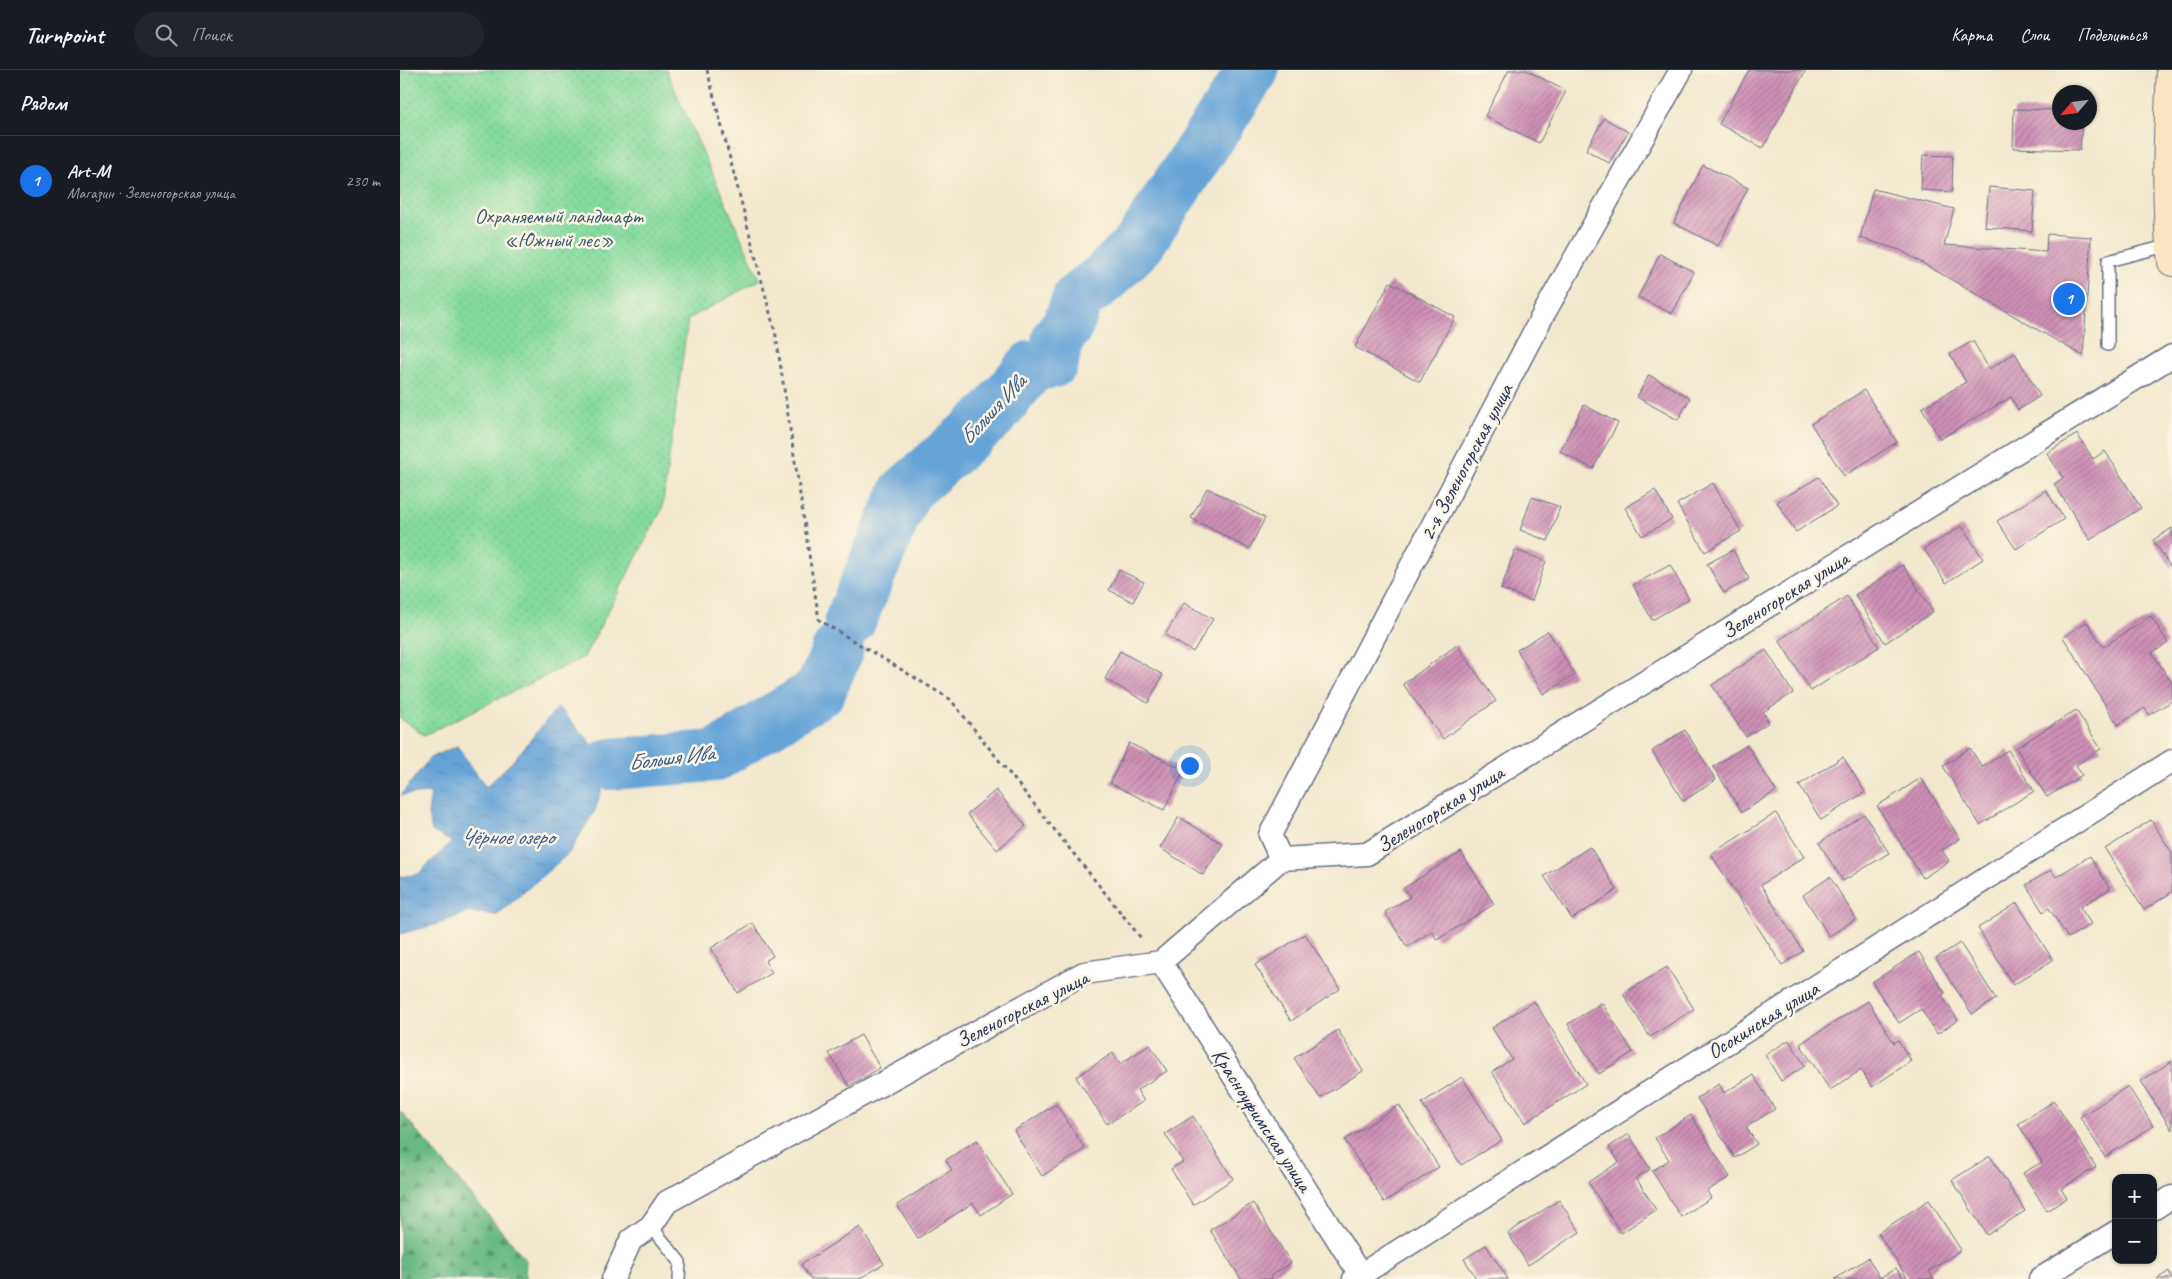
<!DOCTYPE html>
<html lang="ru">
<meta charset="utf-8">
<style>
:root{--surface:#171b24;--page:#20242c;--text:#f1f3f6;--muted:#9ea1a6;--line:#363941;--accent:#1a73e8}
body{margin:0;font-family:Caveat,sans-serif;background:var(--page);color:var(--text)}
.controls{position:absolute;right:15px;bottom:15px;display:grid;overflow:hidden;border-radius:10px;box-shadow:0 1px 4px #0004}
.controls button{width:45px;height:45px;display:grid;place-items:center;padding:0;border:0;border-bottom:1px solid var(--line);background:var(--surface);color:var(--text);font:25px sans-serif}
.compass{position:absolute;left:1652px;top:15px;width:45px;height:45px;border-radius:50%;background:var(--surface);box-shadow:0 1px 4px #0004;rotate:242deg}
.you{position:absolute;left:789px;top:695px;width:18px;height:18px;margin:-12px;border:4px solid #fff;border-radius:50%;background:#1a73e8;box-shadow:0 0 0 8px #1a73e833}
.badge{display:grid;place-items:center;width:32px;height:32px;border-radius:50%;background:var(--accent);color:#fff;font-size:16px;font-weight:700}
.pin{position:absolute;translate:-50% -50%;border:2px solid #fff;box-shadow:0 1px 5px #0006}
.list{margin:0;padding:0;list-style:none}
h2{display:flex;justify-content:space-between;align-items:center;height:65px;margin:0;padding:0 20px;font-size:21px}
h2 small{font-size:16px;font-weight:400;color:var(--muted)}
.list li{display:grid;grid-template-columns:32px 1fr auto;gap:15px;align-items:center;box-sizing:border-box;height:90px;padding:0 20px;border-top:1px solid var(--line)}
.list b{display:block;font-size:19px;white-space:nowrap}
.list p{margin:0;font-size:16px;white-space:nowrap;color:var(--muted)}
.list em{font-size:16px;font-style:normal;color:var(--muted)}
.icon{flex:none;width:28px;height:28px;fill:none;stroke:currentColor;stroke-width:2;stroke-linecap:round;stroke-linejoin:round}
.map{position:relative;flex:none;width:1772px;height:1209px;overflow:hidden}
header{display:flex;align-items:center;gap:30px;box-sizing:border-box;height:70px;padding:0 25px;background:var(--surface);border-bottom:1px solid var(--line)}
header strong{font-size:24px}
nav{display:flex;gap:28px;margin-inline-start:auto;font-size:18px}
.search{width:350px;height:45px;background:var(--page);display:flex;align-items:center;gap:12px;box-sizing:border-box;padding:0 18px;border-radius:28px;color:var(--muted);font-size:19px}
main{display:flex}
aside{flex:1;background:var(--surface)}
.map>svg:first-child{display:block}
.forest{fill:url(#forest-firs);stroke:#437471}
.park{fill:url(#park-dots);stroke:#50847e}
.water{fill:url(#water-ripples);stroke:#406a9b}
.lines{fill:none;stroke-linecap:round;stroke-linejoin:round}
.river{stroke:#66a4d8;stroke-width:52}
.building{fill:url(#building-hatch)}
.service-casing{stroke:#667085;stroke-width:14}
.minor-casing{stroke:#667085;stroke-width:25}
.secondary-casing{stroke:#667085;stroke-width:30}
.path{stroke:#667085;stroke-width:3;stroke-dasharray:4 4;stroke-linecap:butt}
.service{stroke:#fff;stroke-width:11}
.minor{stroke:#fff;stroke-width:22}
.secondary{stroke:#fbe6c4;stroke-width:28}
.labels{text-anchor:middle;stroke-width:5;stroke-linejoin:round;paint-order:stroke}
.park-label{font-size:21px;fill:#355a6e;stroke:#fcf5e5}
.street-label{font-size:21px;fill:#1b2f5e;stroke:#fcf5e5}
.water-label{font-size:22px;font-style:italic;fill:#355889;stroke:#fcf5e5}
</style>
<header>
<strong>Turnpoint</strong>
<div class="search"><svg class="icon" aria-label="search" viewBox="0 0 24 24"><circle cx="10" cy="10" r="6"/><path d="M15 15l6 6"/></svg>Поиск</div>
<nav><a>Карта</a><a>Слои</a><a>Поделиться</a></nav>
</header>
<main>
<aside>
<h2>Рядом<small></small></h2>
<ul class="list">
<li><span class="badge">1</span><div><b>Art-M</b><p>Магазин · Зеленогорская улица</p></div><em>230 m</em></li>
</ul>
</aside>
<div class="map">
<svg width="1772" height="1209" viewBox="0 0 1772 1209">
<defs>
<pattern id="forest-firs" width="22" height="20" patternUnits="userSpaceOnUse" patternTransform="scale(1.25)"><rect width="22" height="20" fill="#6bba84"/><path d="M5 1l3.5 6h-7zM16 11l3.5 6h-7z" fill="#57986f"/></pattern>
<pattern id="park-dots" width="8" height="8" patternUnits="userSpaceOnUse" patternTransform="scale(1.25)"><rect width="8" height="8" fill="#84da9d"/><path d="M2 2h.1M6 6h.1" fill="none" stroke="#71bb8a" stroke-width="1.8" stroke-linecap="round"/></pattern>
<pattern id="water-ripples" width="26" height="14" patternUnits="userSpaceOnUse" patternTransform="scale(1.25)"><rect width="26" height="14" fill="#66a4d8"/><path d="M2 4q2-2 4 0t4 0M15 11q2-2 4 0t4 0" fill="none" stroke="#5386b2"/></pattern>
<pattern id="building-hatch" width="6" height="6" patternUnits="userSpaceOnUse" patternTransform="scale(1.25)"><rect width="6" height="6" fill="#cf90b5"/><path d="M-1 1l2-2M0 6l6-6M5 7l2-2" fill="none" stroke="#a77696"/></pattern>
</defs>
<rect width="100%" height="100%" fill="#fcf5e5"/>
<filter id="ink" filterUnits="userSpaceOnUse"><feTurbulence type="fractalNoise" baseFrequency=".02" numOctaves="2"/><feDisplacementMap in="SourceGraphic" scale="10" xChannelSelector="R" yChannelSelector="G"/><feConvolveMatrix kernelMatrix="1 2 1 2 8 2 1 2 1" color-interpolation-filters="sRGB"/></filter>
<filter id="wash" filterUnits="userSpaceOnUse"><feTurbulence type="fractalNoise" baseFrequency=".0096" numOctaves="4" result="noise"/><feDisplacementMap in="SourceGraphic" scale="20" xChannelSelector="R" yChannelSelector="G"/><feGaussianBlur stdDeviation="1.12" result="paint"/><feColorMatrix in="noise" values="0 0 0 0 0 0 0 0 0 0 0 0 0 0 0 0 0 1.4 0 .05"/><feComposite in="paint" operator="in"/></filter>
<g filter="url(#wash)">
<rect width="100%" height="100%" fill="#f2e8cd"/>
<!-- forest -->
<path class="forest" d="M0 1041 126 1190 125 1209H0Z"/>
<!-- park -->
<path class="park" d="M0 0H266L360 210 288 249 262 439 184 587 24 665 0 648Z"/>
<!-- water -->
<path class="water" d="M158 637 210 694 195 740 169 783 97 845 67 842 38 854 0 864V807L18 804 52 772 32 761 28 744 31 723 1 725 30 688 57 676 86 717 112 692Z"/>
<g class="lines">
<!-- river -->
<path class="river" d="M450 551 505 422 592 345 632 296 653 292 658 267 668 255 678 228 703 209 738 175 853 0
M210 694 315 686 420 621 438 579"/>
</g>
<g id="blocks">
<!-- building -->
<path class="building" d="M1109 0H1126L1166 21 1139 73 1085 46Z
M1349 0H1406L1363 78 1319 54Z
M1614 39 1660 40V52H1682L1680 80 1613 78Z
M1204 48 1228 62 1209 93 1186 80Z
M1523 85 1553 86 1552 122 1521 120Z
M1303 95 1348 118 1318 176 1274 153Z
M1589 117 1635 121 1632 161 1585 157Z
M1473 119 1554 139 1544 175 1646 182 1647 164 1691 167 1683 286 1500 180 1460 168Z
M1260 184 1294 202 1272 244 1238 227Z
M990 212 1055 247 1020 312 955 277Z
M1573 271 1589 299 1615 283 1640 326 1618 340 1611 327 1540 369 1522 338 1566 312 1550 284Z
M1249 305 1290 328 1278 350 1237 327Z
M1464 320 1497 372 1444 406 1411 354Z
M1184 335 1218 353 1193 399 1160 381Z
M1677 364 1693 389 1705 381 1741 438 1690 470 1654 414 1663 408 1647 383Z
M1419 407 1437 436 1396 462 1377 432Z
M1313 413 1341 461 1305 482 1277 434Z
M807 418 865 448 849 479 791 448Z
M1255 420 1272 449 1242 466 1225 438Z
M1646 420 1664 449 1616 479 1597 451Z
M1132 427 1160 437 1148 471 1120 460Z
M1562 456 1583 489 1546 513 1524 479Z
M1772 458V499L1753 470Z
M1115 480 1146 491 1132 531 1101 519Z
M1333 480 1349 509 1324 523 1307 494Z
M1270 495 1289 529 1252 550 1233 515Z
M1503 495 1533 542 1485 573 1455 525Z
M719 500 744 512 733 532 709 520Z
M1447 526 1479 577 1411 621 1379 570Z
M784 533 813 549 793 582 765 565Z
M1751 546 1768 573 1752 583 1772 613V631L1749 645 1745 638 1718 655 1663 567 1687 552 1703 577Z
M1148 561 1175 605 1143 624 1117 580Z
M1057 575 1096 631 1043 669 1003 614Z
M1366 580 1393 623 1363 642 1369 652 1346 667 1312 615Z
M720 581 763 605 748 633 705 609Z
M1676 640 1701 679 1676 695 1682 705 1647 727 1616 678Z
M1285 660 1316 710 1283 731 1252 681Z
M729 673 784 700 764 740 710 713Z
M1347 675 1376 721 1342 742 1313 697Z
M1570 678 1582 697 1608 680 1634 721 1580 755 1543 696Z
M1443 687 1465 722 1421 750 1399 715Z
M1521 708 1560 769 1542 780 1549 791 1523 808 1477 736Z
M596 720 626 756 597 780 567 744Z
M1376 743 1404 787 1361 815 1403 881 1382 895 1311 784Z
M1464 744 1489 783 1443 811 1419 773Z
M779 747 823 774 803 805 760 778Z
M1751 750 1772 783V822L1744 840 1705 779Z
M1190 777 1217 820 1172 849 1144 806Z
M1061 782 1094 834 1037 870 1032 861 1007 877 985 842 1010 827 1004 818Z
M1690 786 1710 819 1680 837 1691 854 1668 868 1649 838 1643 842 1626 815 1651 800 1656 807Z
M1430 807 1456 849 1429 866 1403 825Z
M1617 833 1653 890 1613 915 1578 858Z
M353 853 373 886 365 891 372 903 338 923 311 878Z
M905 864 940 919 891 951 855 895Z
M1560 873 1596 929 1572 944 1536 888Z
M1519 882 1545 923 1542 926 1558 950 1537 964 1521 939 1499 953 1472 912Z
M1267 897 1294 939 1250 967 1223 924Z
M1134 931 1186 1014 1125 1053 1092 1002 1112 989 1092 958Z
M1468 931 1494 973 1498 970 1511 991 1472 1017 1461 1000 1430 1020 1400 974Z
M1202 933 1233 982 1199 1004 1168 954Z
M938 960 963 1001 920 1028 894 988Z
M461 965 480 998 449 1016 429 983Z
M1389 970 1405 996 1381 1011 1365 985Z
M750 975 767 1001 737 1020 744 1031 707 1054 676 1007 713 983 720 994Z
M1772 991V1060L1741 1011Z
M1353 1005 1375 1039 1346 1057 1357 1074 1335 1088 1297 1028 1319 1014 1324 1023Z
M1062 1007 1102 1070 1061 1095 1022 1033Z
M1728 1016 1753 1056 1705 1087 1680 1047Z
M1654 1031 1696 1097 1661 1119 1667 1128 1647 1141 1623 1103 1642 1092 1618 1054Z
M656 1034 685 1079 642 1106 614 1061Z
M999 1035 1039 1097 984 1132 945 1070Z
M1291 1045 1330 1107 1307 1121 1311 1128 1281 1147 1252 1101 1269 1090 1255 1068Z
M793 1046 833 1109 793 1135 771 1099 783 1092 765 1064Z
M1229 1064 1250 1099 1236 1108 1256 1140 1221 1163 1188 1112 1219 1092 1209 1077Z
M577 1070 612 1124 581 1145 573 1133 518 1168 497 1135 552 1100 546 1090Z
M1590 1086 1625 1141 1587 1165 1552 1110Z
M1159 1130 1180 1162 1128 1195 1108 1163Z
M1529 1130 1561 1180 1529 1201 1534 1209H1508L1478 1163Z
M853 1133 891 1193 870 1206 872 1209H841L810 1160Z
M460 1157 484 1194 459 1209H410L401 1194Z
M1086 1175 1108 1209H1077L1064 1189Z
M1468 1188 1480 1208 1496 1198 1504 1209H1435Z
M1769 1201 1772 1209H1757Z"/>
</g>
</g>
<g filter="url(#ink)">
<use href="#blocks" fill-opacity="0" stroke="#667085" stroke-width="1"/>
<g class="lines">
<!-- service casing -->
<g class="service-casing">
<path id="service" d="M1708 275V191L1770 175
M251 1156 280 1192 279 1209"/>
</g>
<!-- minor casing -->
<g class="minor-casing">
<path id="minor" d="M881 789 870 765 1143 245 1281 0
M761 892 963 1209
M1753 1139 1772 1127
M213 1209 231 1170 251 1156 267 1132 684 903 761 892 881 789 967 784 1772 286
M954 1209 1772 691
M1640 1209 1716 1162"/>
</g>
<!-- secondary casing -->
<g class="secondary-casing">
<path id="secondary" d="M1771 0C1768 64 1764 128 1772 192"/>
</g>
<!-- path -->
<path class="path" d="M307 0 376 266 419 550 550 629 741 868"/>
<!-- service -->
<use href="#service" class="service"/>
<!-- minor -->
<use href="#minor" class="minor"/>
<!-- secondary -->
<use href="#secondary" class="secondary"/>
</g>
</g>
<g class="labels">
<!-- park labels -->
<g class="park-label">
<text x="159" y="153">Охраняемый ландшафт<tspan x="159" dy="24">«Южный лес»</tspan></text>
</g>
<!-- street labels -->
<g class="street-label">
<text transform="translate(1066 392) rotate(-62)" y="7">2-я Зеленогорская улица</text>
<text transform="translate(1385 525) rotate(-32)" y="7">Зеленогорская улица</text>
<text transform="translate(1040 739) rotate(-32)" y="7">Зеленогорская улица</text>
<text transform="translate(622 939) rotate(-27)" y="7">Зеленогорская улица</text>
<text transform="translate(1363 950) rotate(-32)" y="7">Осокинская улица</text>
<text transform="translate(862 1050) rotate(57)" y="7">Красноуфимская улица</text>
</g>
<!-- water labels -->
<g class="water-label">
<text transform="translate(592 339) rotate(-47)" y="8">Большя Ива</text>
<text transform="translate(271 687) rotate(-7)" y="8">Большя Ива</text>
<text x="107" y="774">Чёрное озеро</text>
</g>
</g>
</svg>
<div class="controls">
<button>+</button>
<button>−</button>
</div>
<svg class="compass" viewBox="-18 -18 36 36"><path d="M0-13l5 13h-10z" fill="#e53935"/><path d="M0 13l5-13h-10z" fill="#9ea1a6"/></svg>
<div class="you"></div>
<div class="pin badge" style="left:1669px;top:229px">1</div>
</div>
</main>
